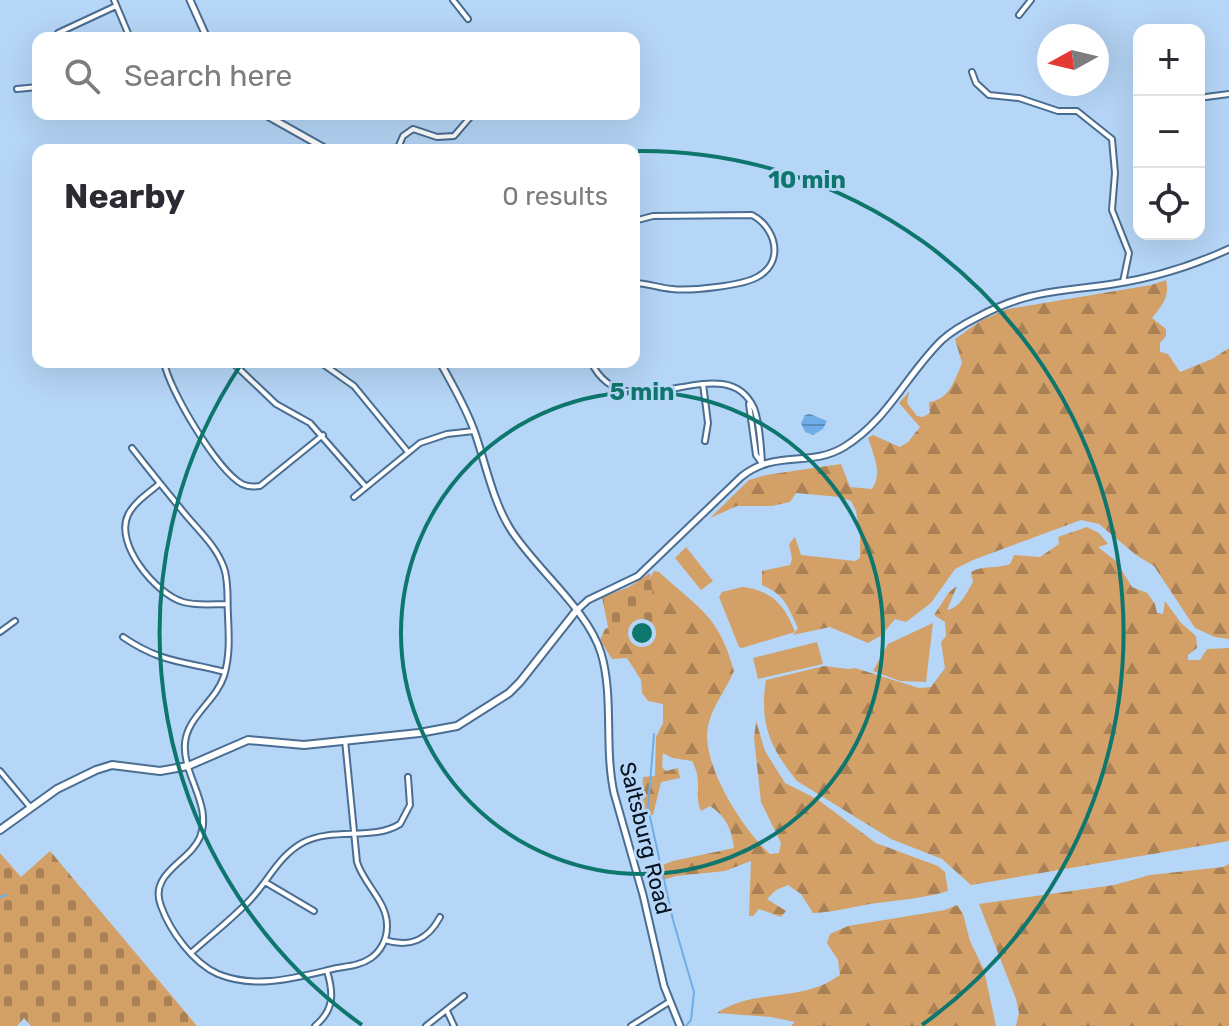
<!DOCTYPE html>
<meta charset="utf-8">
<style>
:root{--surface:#fff;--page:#f7f7f7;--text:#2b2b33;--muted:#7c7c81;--line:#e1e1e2}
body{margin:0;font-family:Rubik,sans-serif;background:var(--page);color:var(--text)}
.controls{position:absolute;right:24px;top:24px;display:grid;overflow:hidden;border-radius:16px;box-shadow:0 8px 32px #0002}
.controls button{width:72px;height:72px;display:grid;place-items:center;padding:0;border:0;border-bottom:2px solid var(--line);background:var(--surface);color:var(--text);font:40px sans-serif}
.compass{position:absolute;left:1037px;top:24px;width:72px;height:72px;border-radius:50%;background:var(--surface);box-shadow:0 8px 32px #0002;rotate:262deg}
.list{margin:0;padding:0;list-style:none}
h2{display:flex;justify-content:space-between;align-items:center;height:104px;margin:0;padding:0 32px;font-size:34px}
h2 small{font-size:26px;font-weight:400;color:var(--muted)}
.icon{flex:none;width:44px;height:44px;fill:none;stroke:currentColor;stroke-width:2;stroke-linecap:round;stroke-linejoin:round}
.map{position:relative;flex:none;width:1229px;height:1026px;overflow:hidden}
.search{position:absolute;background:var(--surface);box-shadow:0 8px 32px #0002;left:32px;top:32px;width:608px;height:88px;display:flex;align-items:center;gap:20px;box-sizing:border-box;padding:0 28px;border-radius:16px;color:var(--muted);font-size:30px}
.panel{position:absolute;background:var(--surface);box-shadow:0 8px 32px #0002;left:32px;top:144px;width:608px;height:224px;border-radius:16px}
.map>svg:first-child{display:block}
.forest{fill:url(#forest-firs)}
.cemetery{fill:url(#cemetery-stones)}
.pitch{fill:#d3a068}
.water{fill:url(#water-rules)}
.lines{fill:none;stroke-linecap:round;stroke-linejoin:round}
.stream{stroke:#6fade8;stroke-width:2}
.minor-casing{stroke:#496e92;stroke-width:8}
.secondary-casing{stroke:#496e92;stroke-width:9}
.primary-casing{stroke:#496e92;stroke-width:10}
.minor{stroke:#fff;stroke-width:4}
.secondary{stroke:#fff;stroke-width:5}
.primary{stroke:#fff;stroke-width:6}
.ring{fill:none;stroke:#0f766e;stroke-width:4}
.labels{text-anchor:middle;stroke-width:6;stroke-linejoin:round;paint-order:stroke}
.street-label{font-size:22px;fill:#04111f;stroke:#b6d6f7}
.centre{fill:#0f766e;stroke:#b6d6f7;stroke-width:4}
.ring-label{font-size:24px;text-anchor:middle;font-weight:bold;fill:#0f766e;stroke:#b6d6f7;stroke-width:6;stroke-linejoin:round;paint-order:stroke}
</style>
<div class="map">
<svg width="1229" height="1026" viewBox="0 0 1229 1026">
<defs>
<pattern id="forest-firs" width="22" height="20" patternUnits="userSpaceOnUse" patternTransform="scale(2)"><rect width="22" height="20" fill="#d3a068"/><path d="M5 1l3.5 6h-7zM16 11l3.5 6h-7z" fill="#a98155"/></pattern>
<pattern id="cemetery-stones" width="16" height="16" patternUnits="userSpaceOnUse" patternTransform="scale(2)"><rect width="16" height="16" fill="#d3a068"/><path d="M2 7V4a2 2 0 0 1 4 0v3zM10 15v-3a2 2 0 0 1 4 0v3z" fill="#a98155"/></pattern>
<pattern id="water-rules" width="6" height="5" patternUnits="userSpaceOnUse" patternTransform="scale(2)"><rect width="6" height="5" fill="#6fade8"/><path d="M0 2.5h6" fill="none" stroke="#598bbb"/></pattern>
</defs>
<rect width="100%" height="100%" fill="#b6d6f7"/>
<!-- forest -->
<path class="forest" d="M1166 280C1170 297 1162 305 1152 318L1166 329V336L1160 343V352L1168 354 1180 372 1212 359 1229 348V639L1215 637 1195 628 1154 566 1136 555 1099 524 1081 520 973 560 955 569 931 603 906 622 895 619 882 635 868 643 830 627 793 635 798 628C787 605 785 595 762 585V571L790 565 792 559 789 544 795 537 801 555 855 561 860 558V535L856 511 851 501 840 497 796 493 790 502 772 506H737L710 518 749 480 766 475 841 464 850 487 872 489C883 472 874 457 868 438L873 435 900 447 908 442 920 427 899 403 909 392 907 403 917 416 923 417 930 413 929 402C949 400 955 380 962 363L955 339 982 320 1008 309 1151 285Z
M1087 527 1099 533 1108 544 1098 547 1116 561 1132 587 1147 593 1155 604 1157 613 1163 614 1165 601 1181 623 1196 636 1197 648 1188 655V660H1200L1207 649 1229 648V841L971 885 942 859 891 839 797 781C770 748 759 723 766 680L824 666 849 669 855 668 919 688 931 687 945 668 941 642 946 636 945 622 934 615 949 592 957 586 947 610C960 608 967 592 973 582L971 572C983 565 996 569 1010 564L1014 555 1040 557 1059 544 1058 537Z
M654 571 659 572C698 608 719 615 734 671 727 688 714 704 709 722 697 759 743 830 770 854L779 853 781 843 761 802 754 738 756 721 765 751 785 783 817 799 876 843 938 866 945 872 948 891C925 898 901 900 877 903 855 906 836 912 813 913L801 894 788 885 776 890 767 899 786 911 781 917 759 909 753 916H749L751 861 725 871 676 876 659 881 651 880 643 872 673 861 734 848C732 830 726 816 710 806L701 811C693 793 704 784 692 761L672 758 663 753 662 767 666 771 678 768 680 778 661 782 653 815 627 810 642 799 643 777 655 776 656 737 663 723V704L648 701 642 693 641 680 627 658 612 659 600 640 605 629 619 623 656 629 650 578Z
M1229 864V1026H1016L1019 1013 1016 999 979 904 1114 885 1150 875 1223 867Z
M957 905 963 914 970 941 984 970 996 1026H791L795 1022 771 1017 717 1013C747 992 784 999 817 987 825 985 833 979 840 975L838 960 827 943 830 934 848 926 945 910Z"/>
<!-- cemetery -->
<path class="cemetery" d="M650 573 657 629 610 637 602 597 629 587Z
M50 851 197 1026H31L24 1018 17 1026H0V853L21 877Z"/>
<!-- pitch -->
<path class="pitch" d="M686 547 713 581 701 590 675 558Z
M742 587C771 590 785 605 795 632L742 648 739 647 719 597 722 592Z
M933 623 926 682 900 681 873 671 888 644Z
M817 642 823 664 758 679 753 658Z"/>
<!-- water -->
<path class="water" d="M810 414 827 421 823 429 813 435 805 432 801 423 805 415Z"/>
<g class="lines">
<!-- stream -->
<path class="stream" d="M654 734 648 808 673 920 694 992 691 1020 686 1026
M0 897 6 895"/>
<!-- minor casing -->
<g class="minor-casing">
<path id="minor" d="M114 0 130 38
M453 0 468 19
M1019 15 1031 0
M58 33 116 6
M972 72 976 83 989 95 1019 98 1058 111H1077L1112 139 1115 173 1112 210 1129 253 1123 282
M17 89 38 87
M1206 97 1229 94
M397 150 403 136 413 129 437 137 454 136 473 114
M634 221 653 216 752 215C775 227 785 260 759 276 744 286 690 291 672 289 659 288 647 283 634 283
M164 362C169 390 217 470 242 484 248 487 253 487 260 486L323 435
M232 362 276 404 310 423 366 487
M320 362 354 386 408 452
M591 362C627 436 724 343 754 408 760 424 761 447 762 463
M703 384 708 423 705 441
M749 404 756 455 761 462
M132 448C149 470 167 492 185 514 199 531 217 547 224 568 229 582 227 601 228 616 229 637 230 656 224 676 216 701 187 717 185 743 182 775 213 805 200 837 190 862 148 873 161 906 170 931 193 963 218 974 257 990 298 977 337 968 349 966 361 965 371 958 381 951 387 939 387 927 388 902 364 885 357 862L345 740
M159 484C149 493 134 502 128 515 114 544 156 594 183 602 197 606 213 604 227 604
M354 497 420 443 447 434 474 431
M0 632 15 621
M123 637C161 663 183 661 225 672
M0 771 30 807
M265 882 314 911
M385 940C409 948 428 940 440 917
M191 953C210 936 232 919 250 900 269 880 279 855 304 842 334 827 373 841 400 824L410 805 408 777
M447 1011 454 1026
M315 1026C334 1010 334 994 327 971
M426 1026 464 996
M631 1026 669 1002"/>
</g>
<!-- secondary casing -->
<g class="secondary-casing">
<path id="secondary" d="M190 0 207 38
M264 114 328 150
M440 362C453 386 466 407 475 433 486 465 493 502 511 530 536 569 588 610 601 653 614 696 604 747 614 793L643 895 664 986 680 1026
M576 611 588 600 638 576 741 477C775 449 809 468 844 447 887 421 907 374 942 340 952 331 966 323 978 317 1028 290 1059 292 1113 284 1153 278 1192 266 1229 249"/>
</g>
<!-- primary casing -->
<g class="primary-casing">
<path id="primary" d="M0 830 57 789 96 770 112 765 160 771 188 766 248 740 304 745 419 733 457 726 509 693 520 682 576 611"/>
</g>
<!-- minor -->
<use href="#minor" class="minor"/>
<!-- secondary -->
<use href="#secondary" class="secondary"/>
<!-- primary -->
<use href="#primary" class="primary"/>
</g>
<!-- distance rings -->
<g class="ring">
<circle cx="642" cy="633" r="241"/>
<path d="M362 1025A482 482 0 0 1 242 363M638 151A482 482 0 0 1 922 1025"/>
</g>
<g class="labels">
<!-- street labels -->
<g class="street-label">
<text transform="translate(646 838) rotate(76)" y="8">Saltsburg Road</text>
</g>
</g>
<circle cx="642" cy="633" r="12" class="centre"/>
<g class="ring-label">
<text x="807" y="188">10 min</text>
<text x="642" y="400">5 min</text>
</g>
</svg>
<div class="controls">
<button>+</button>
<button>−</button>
<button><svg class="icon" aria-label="locate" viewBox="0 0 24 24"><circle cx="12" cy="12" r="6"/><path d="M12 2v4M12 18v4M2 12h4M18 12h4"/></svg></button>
</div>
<svg class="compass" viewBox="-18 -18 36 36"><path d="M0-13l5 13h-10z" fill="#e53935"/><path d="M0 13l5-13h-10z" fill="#7c7c81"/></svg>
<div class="search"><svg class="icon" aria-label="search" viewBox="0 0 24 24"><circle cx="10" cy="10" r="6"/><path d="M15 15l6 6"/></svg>Search here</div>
<section class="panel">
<h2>Nearby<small>0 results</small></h2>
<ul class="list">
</ul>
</section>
</div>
